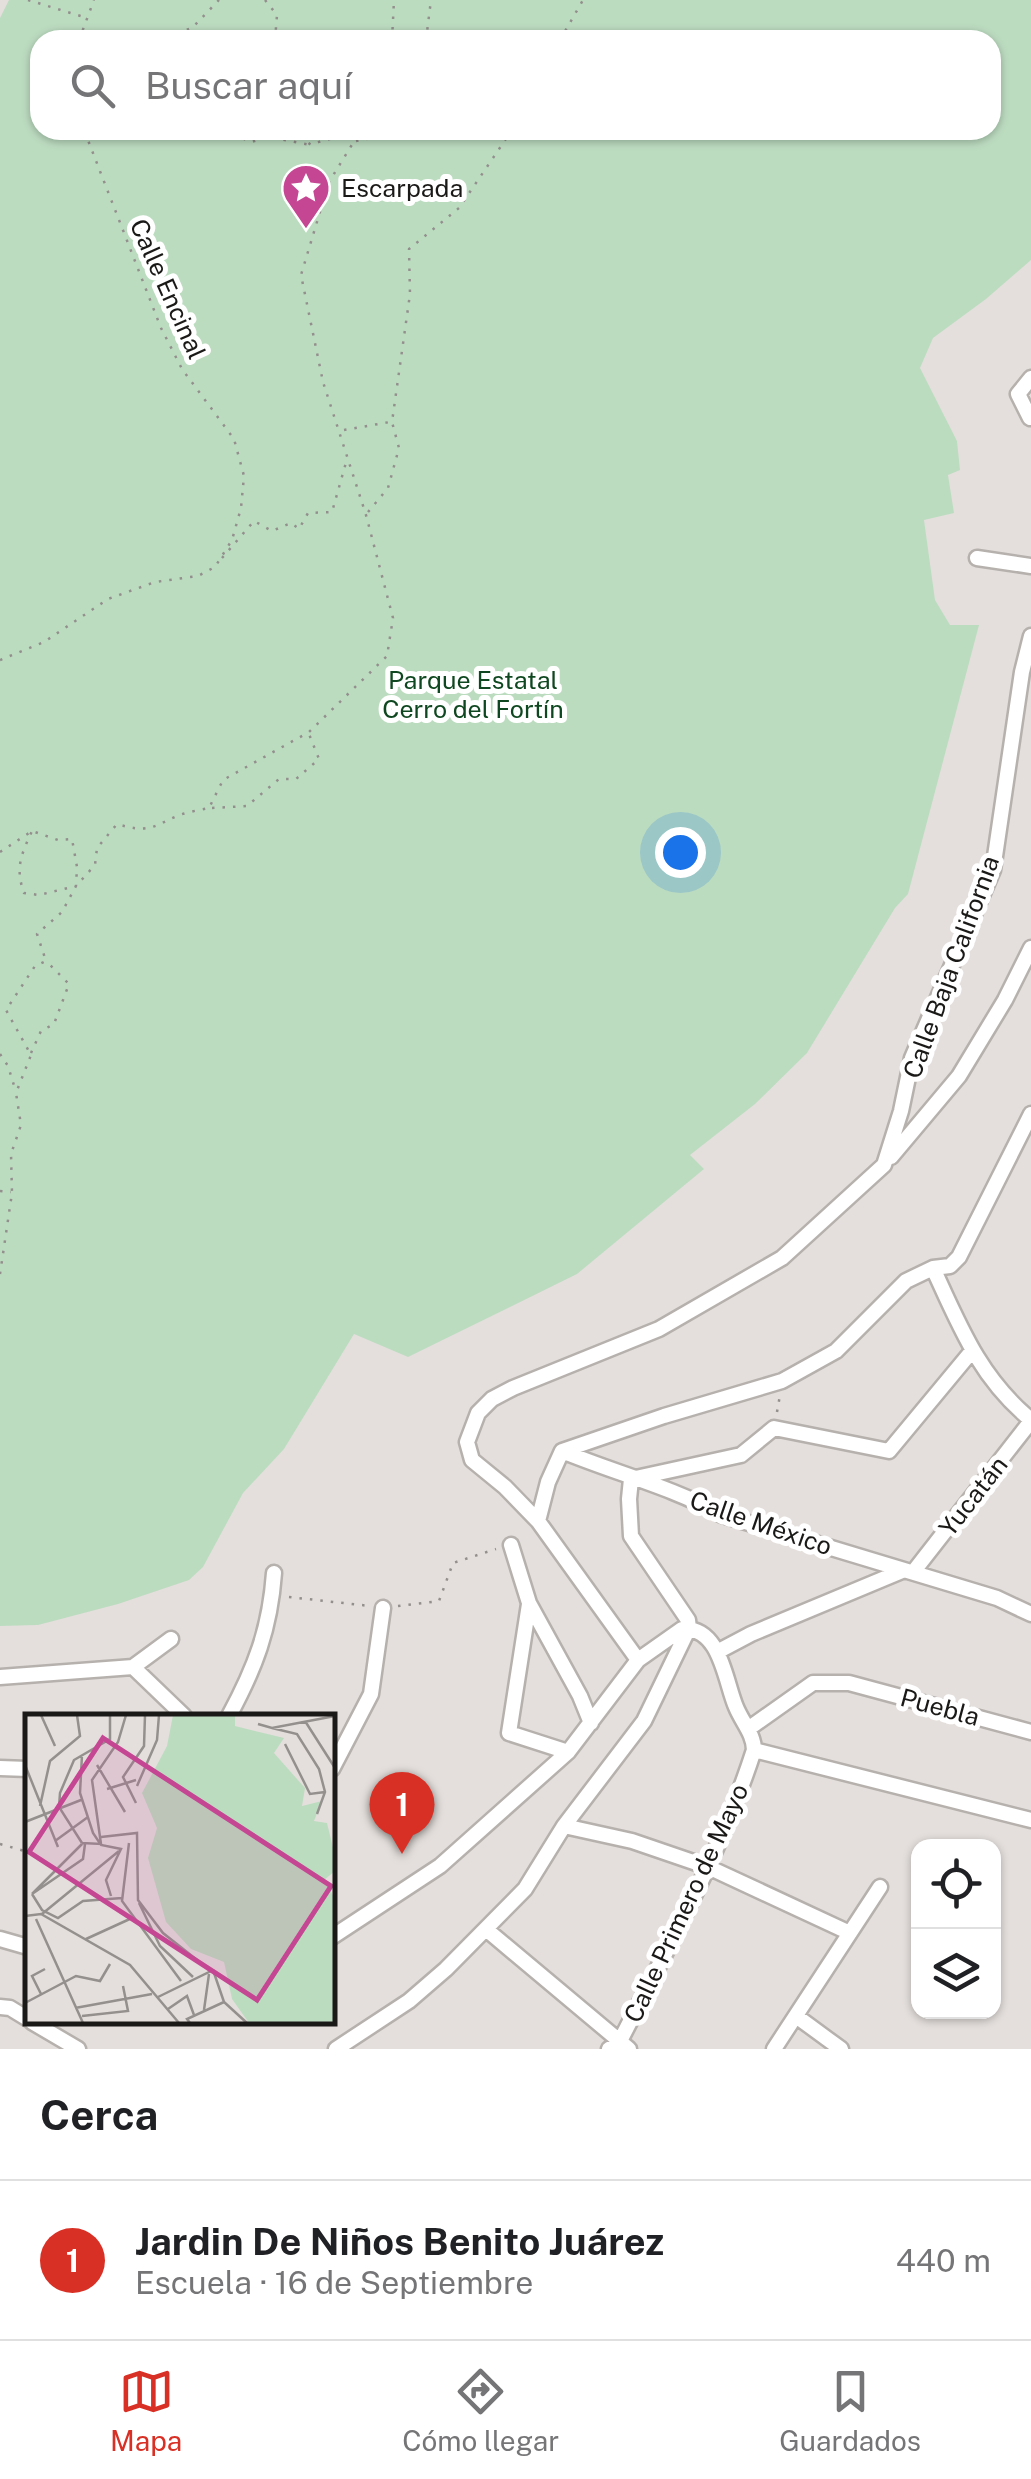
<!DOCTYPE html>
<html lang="es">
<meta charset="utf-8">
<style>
:root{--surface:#fff;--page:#f6f6f6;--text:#202124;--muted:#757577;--line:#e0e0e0;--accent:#d93025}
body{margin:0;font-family:"Public Sans",sans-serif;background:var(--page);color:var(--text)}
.controls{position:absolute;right:30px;bottom:30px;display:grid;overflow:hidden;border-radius:20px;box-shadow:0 2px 8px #0004}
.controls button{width:90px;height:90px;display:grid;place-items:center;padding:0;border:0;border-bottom:2px solid var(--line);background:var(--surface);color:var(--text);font:50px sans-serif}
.you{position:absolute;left:680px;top:852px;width:35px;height:35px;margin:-25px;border:8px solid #fff;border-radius:50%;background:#1a73e8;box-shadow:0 0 0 15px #1a73e833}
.badge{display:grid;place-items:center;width:65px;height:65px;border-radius:50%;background:var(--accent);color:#fff;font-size:32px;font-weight:700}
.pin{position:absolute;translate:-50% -82px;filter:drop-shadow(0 2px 5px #0008)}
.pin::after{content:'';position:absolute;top:52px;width:35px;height:30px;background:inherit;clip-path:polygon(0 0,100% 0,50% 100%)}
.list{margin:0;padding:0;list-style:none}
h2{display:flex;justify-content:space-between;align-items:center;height:130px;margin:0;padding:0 40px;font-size:42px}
h2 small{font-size:32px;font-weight:400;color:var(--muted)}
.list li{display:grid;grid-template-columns:65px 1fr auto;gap:30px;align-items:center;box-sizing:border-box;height:160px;padding:0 40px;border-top:2px solid var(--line)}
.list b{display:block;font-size:38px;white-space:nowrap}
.list p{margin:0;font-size:32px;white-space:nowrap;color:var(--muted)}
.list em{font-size:32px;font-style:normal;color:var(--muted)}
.icon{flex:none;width:55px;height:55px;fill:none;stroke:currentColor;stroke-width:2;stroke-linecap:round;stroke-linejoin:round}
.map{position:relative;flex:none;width:1031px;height:2049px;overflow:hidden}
.search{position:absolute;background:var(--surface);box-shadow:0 2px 8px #0004;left:30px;right:30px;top:30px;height:110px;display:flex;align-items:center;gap:25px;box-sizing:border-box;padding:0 35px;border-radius:30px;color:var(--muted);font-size:38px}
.sheet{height:290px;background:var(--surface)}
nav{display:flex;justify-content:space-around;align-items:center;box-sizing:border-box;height:140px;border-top:2px solid var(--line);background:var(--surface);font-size:28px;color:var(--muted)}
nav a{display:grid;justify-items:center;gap:5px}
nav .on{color:var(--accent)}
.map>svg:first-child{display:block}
.green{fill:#bcdcc0;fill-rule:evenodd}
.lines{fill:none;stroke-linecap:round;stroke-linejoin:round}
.street-casing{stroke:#b6b1ad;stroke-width:19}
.path{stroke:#938f8d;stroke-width:2.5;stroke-dasharray:2.5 8;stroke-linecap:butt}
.street{stroke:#fff;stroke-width:14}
.labels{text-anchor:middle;stroke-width:10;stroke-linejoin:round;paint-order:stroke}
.poi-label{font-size:25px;fill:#1b1918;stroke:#fff;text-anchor:start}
.street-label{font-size:25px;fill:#1b1918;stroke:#fff}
.park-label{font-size:25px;fill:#0f4820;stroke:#fff}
.inset-road{fill:none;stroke:#94908e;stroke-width:2.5}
.view{fill:#c54693;fill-opacity:0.15;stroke:#c54693;stroke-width:5}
.inset-edge{fill:none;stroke:#1b1918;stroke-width:5}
</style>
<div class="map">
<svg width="1031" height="2049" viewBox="0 0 1031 2049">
<rect width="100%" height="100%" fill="#e4dfdc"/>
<!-- green -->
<path class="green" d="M9 0H1031V260L986 299 933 338 920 368 957 441 960 470 948 475 954 513 924 520 935 600 950 625H979L908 894 895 908 807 1053 755 1104 690 1155 704 1169 577 1274 408 1357 354 1334 284 1449 243 1493 203 1567 189 1580 118 1604 38 1625 0 1626V18ZM40 40H991V130H40Z"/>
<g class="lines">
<!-- street casing -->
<g class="street-casing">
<path id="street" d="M1030 418 1018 394 1031 378
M977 558 1031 566
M891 1157 959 1076 1005 1000 1031 948
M933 1268C960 1327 980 1378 1031 1420
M562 1451 664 1416 782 1381 836 1351 906 1281 933 1268 950 1266 959 1257 1031 1114
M538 1521 548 1482 562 1451C615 1473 672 1487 722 1515L997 1598 1031 1614
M511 1545 529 1603 580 1696 591 1723
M914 1571 1031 1421
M529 1604 509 1733 568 1752
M717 1652 751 1634 902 1571
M638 1660 538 1521 505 1487 472 1460 467 1442 478 1413 492 1399 513 1388 659 1329 782 1258 884 1165 901 1111 912 1058 993 870 1022 672 1031 636
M133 1667 184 1716
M0 1677 133 1667 171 1639
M229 1716C255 1668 270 1629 274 1573
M748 1729 813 1683H849L1031 1732
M754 1750 1031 1820
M0 1768 28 1769
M332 1769 371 1694 383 1608
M564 1826 632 1841 708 1867 850 1933
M487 1930 629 2049
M332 1937 440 1866 568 1752 638 1660 682 1629C721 1626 725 1682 736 1707 742 1722 754 1734 754 1750
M0 1939 28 1947
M0 2007 10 2008 28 2019
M796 2016 841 2049
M32 2022 78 2049
M336 2049 409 2001 446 1969 525 1889 564 1826 644 1721 689 1628 688 1620 631 1536 629 1499 631 1479 741 1455 774 1428 889 1451 972 1351
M609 2049 619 2043C668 1947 721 1853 754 1750
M774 2049 880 1887"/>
</g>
<!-- path -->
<path class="path" d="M28 0 87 18
M265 0 277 15 275 40
M79 40 94 0
M157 40 192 28 219 0
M392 40 394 0
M426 40 431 0
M560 40 583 0
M166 130 175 138 191 130
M224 130 251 142 268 137 311 145
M292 130 311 145C327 138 341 138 358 130
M356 141 382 136 386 130
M344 430 390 422
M368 512 388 488 399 448 392 422 410 294 409 249 459 208 512 130
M222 558 254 521 272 531 291 523 299 529 308 513 332 512 347 459
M0 660 44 642 108 599 155 582 198 576 215 567 232 540 241 508 244 476 234 439 182 369 161 328 84 130
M212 808 247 806 279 779H296L319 759 309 734
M0 852 32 831 58 840 72 839 77 867 76 886 39 895 24 893C15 868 21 855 32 831
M31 1053 41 1031 54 1024 69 984 47 962
M0 1054 8 1066 16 1092
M0 1191 11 1192
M0 1274 12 1193 11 1154 21 1125 16 1093 31 1055 6 1010 35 966 46 961 37 934 62 912 76 886 95 865 97 848 117 824C147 833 151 828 177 816 187 812 199 810 209 808L223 780 309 732 387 656 393 618 366 515 323 382 301 275 329 182 361 130
M777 1412 780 1395
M289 1597 370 1606
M398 1606 439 1601 453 1563 496 1549
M0 1844 28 1852"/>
<!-- street -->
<use href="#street" class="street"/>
</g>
<!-- icons -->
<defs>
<g id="sight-pin" transform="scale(2.5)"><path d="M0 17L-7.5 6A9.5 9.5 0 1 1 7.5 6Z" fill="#c54693" stroke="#fff"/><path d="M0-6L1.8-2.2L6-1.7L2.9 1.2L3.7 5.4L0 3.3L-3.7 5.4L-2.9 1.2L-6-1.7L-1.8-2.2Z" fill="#fff"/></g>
</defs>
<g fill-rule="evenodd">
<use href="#sight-pin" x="306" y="188"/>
</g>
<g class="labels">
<!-- poi labels -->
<g class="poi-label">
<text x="341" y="197">Escarpada</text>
</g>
<!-- street labels -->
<g class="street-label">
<text transform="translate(168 289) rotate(66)" y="9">Calle Encinal</text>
<text transform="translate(951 967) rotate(-70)" y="9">Calle Baja California</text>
<text transform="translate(973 1496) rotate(-52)" y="9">Yucatán</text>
<text transform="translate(761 1523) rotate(19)" y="9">Calle México</text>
<text transform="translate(940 1707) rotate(15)" y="9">Puebla</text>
<text transform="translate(686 1903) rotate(-65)" y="9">Calle Primero de Mayo</text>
</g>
<!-- park labels -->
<g class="park-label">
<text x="473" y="689">Parque Estatal<tspan x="473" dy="29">Cerro del Fortín</tspan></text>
</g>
</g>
<!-- overview -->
<g transform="translate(25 1714)">
<rect width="310" height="310" fill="#e4dfdc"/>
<path d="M148 1H210V12L259 24 249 39 280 74 277 92 297 87 289 107 302 109 310 142V157L299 166 310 185V309H224L207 285 199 248 166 235 141 208 123 144 132 114 117 79 142 32Z" fill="#bcdcc0"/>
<path class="inset-road" d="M16 1 30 32M280 7 310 54M233 10 247 14 310 2M247 14 272 20 294 55 300 78 292 100M260 30 285 80 300 78M57 41 55 79 68 119 76 131 96 135 81 166 86 182M0 51 33 133M72 51 100 98M112 72 132 26 134 1M82 75 111 66M111 89 98 63 119 32 120 1M15 92 25 47 55 22 52 1M0 108 56 86M76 123 112 119 113 186 138 219 186 257 133 283M30 127 63 103M57 129 76 130 67 66 93 28 101 1M57 129 34 93 35 79 49 46 85 25V1M104 129 97 187 156 267M7 180 17 196 33 204 58 187 97 184M7 180 58 145 60 130M7 180 57 130M114 189 135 232 168 263M17 200 94 137M0 202 16 200 105 251 154 309M11 205 58 309M61 225 107 204M188 256 199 288 222 309M16 280 7 262 20 255M0 289 51 262 75 267 85 250M50 294 127 280M143 295 162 282 169 301M179 296 184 260M57 302 103 297 98 272M165 309 162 305 199 288"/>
<path class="view" d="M78 24 306 172 232 286 4 138Z"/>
<rect width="310" height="310" class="inset-edge"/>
</g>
</svg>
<div class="controls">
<button><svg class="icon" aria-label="locate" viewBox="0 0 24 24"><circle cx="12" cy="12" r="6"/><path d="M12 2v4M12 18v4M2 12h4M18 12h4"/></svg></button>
<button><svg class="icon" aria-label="layers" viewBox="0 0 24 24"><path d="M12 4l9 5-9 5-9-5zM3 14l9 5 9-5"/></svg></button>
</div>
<div class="you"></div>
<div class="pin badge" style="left:402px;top:1854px">1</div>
<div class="search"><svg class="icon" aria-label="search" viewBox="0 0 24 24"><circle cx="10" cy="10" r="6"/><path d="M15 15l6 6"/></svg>Buscar aquí</div>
</div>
<section class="sheet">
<h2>Cerca<small></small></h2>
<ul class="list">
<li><span class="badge">1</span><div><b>Jardin De Niños Benito Juárez</b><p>Escuela · 16 de Septiembre</p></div><em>440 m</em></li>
</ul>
</section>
<nav>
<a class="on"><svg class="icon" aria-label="map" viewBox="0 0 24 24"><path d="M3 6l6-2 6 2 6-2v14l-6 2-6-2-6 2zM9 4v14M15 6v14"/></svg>Mapa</a>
<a><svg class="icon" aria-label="directions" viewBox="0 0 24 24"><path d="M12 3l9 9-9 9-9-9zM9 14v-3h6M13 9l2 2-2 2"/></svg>Cómo llegar</a>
<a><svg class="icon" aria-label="saved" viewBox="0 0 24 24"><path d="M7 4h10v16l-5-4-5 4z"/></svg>Guardados</a>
</nav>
